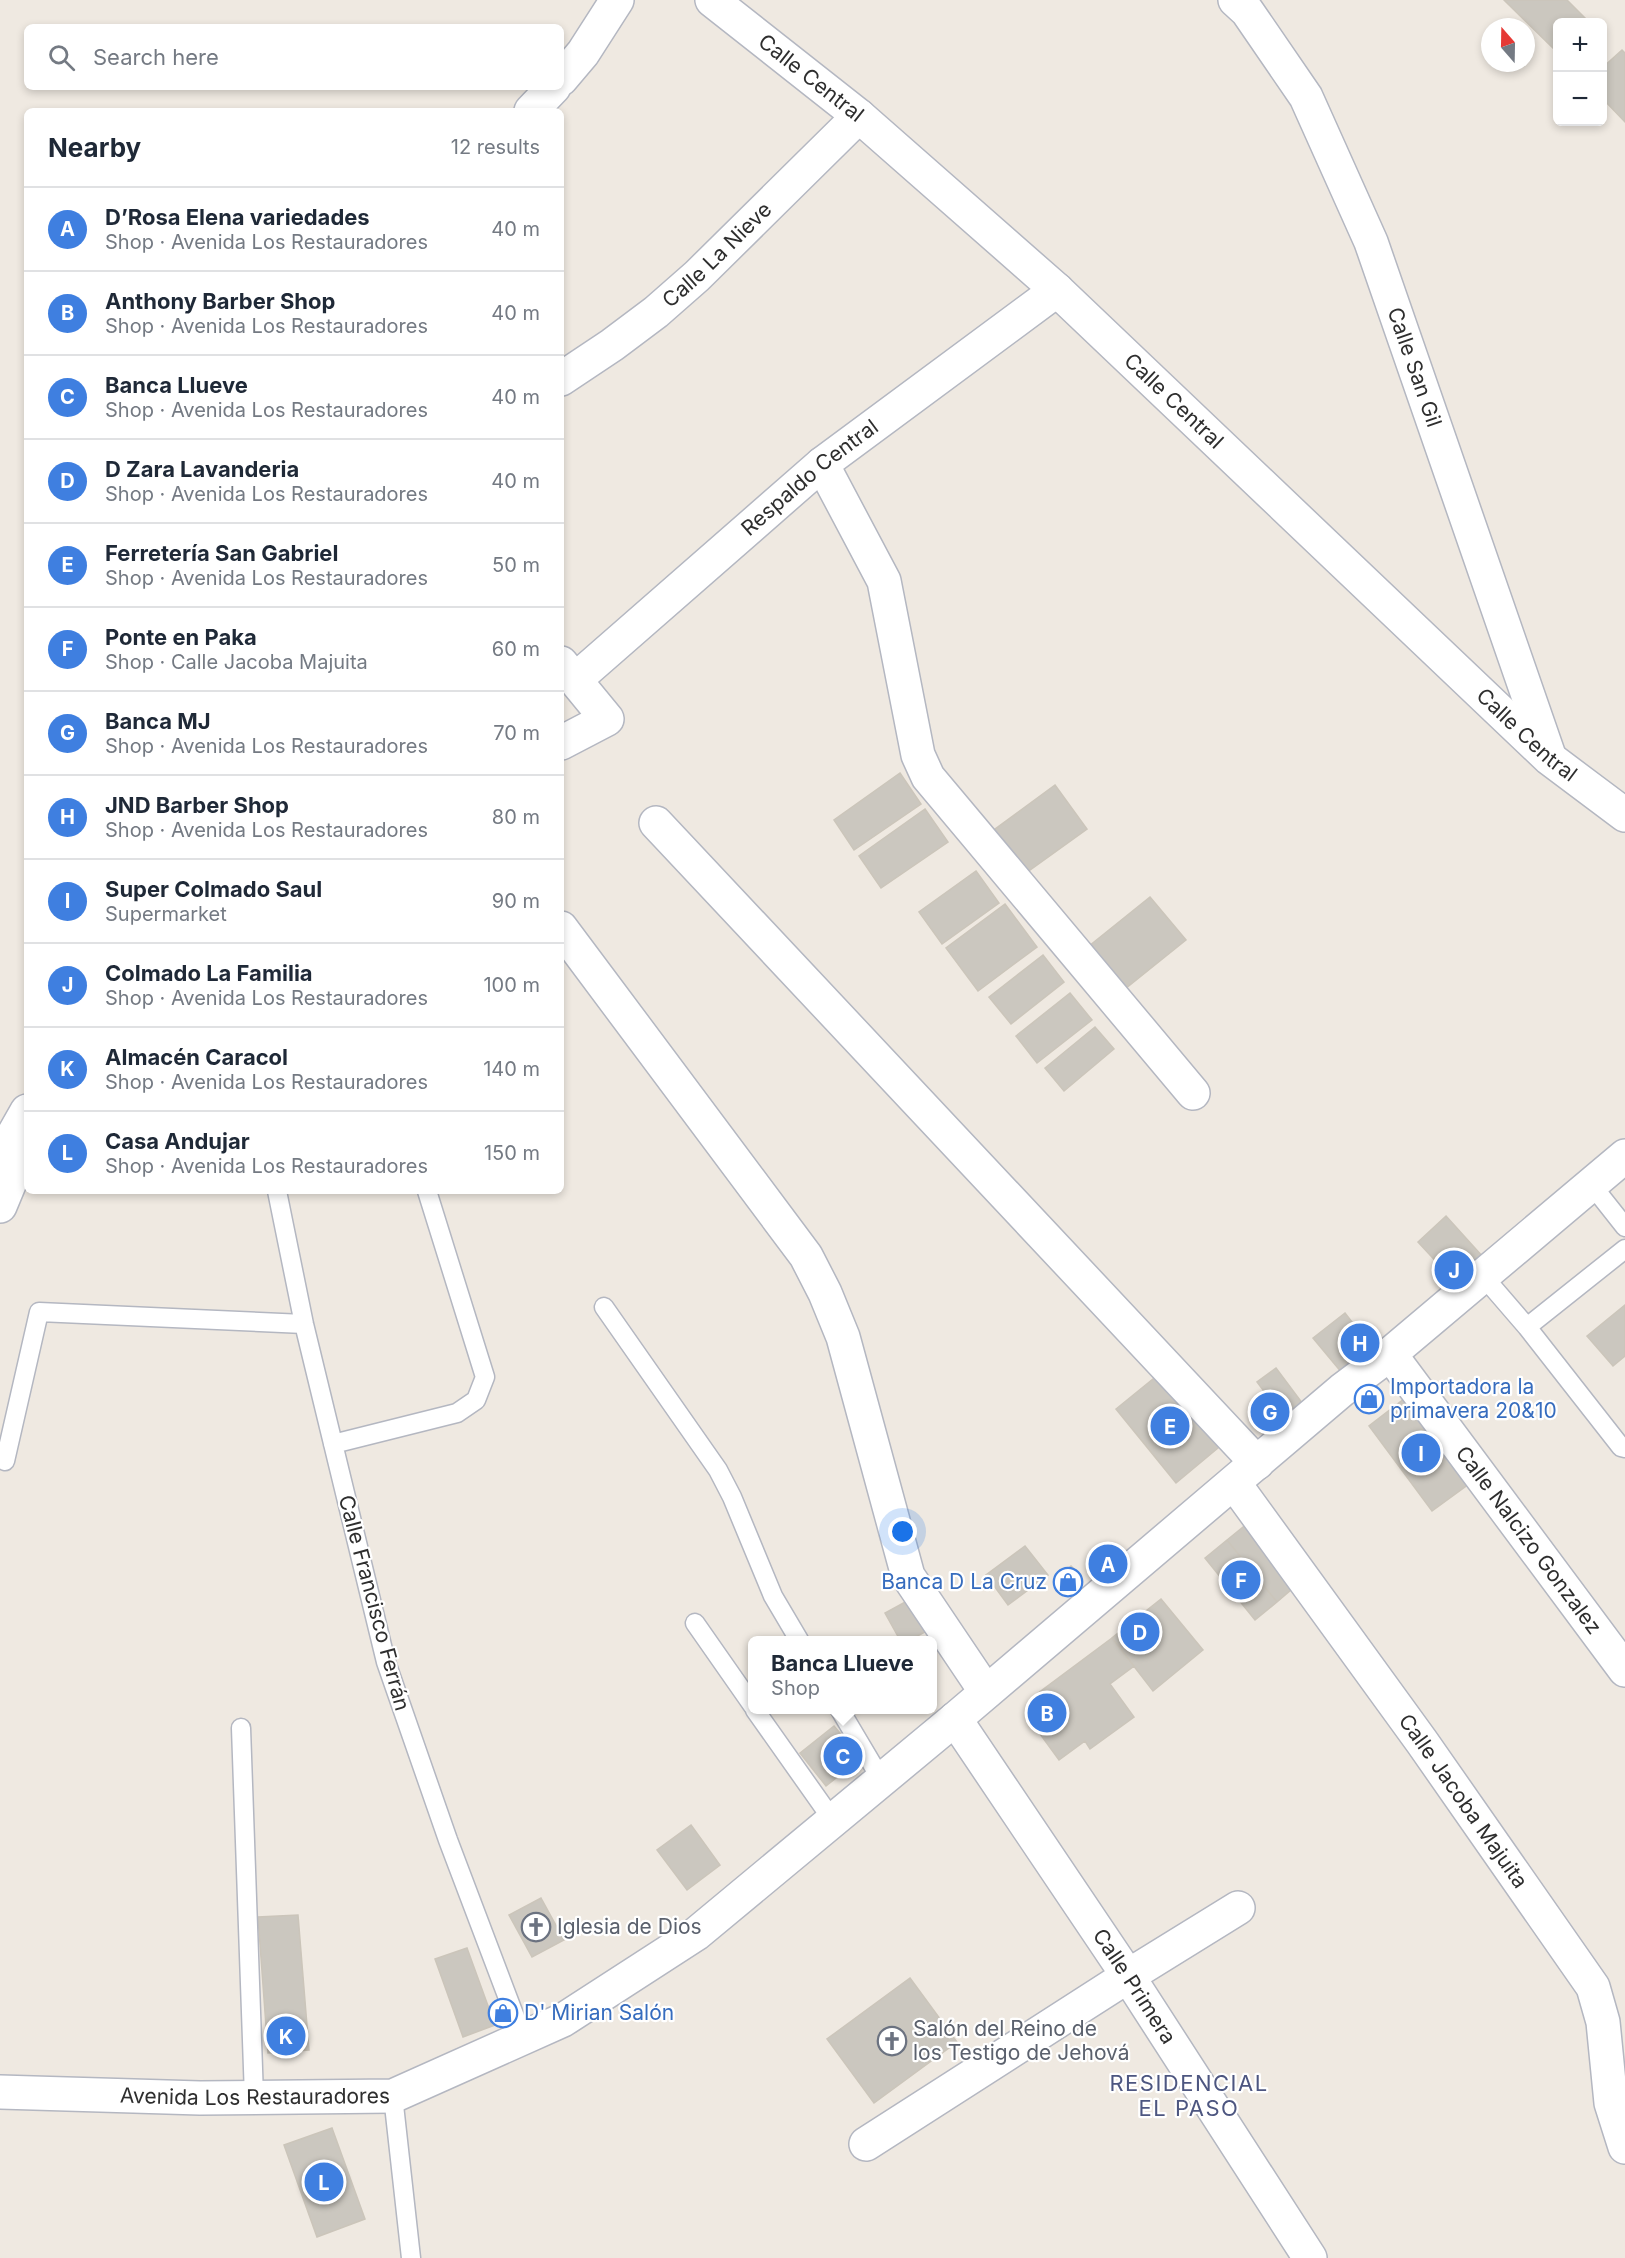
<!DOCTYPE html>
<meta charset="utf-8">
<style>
:root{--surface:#fff;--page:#f6f6f7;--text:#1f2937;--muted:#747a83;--line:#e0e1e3;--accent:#4264fb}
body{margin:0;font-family:Inter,sans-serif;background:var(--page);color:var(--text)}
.controls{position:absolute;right:18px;top:18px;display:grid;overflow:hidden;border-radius:9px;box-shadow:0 3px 9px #0003}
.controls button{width:54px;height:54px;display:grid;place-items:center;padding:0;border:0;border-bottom:2px solid var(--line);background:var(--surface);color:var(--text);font:30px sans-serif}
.compass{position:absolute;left:1481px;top:18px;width:54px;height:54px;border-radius:50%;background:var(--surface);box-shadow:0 3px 9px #0003;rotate:340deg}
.you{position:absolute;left:903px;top:1532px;width:21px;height:21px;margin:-15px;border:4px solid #fff;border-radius:50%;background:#1a73e8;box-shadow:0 0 0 9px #1a73e833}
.badge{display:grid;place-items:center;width:39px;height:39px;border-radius:50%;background:var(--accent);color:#fff;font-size:20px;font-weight:700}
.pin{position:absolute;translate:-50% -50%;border:3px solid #fff;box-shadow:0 2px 6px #0006}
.popup{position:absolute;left:748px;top:1636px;width:189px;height:78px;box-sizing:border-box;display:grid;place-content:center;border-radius:9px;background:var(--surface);filter:drop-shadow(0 2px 4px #0005);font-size:20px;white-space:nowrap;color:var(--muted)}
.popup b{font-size:22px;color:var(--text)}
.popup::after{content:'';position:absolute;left:50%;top:100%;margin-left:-12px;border:12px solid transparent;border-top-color:var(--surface)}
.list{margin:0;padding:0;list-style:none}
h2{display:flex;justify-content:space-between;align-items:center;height:78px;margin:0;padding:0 24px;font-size:26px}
h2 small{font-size:20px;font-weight:400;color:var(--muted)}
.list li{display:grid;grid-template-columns:39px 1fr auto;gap:18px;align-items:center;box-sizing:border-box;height:84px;padding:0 24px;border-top:2px solid var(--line)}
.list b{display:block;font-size:22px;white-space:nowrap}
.list p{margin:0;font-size:20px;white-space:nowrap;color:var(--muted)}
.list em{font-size:20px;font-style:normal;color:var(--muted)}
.icon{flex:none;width:33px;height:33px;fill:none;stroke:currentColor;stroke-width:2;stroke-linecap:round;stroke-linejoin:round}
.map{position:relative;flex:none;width:1625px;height:2258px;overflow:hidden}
.search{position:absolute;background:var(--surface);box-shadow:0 3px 9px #0003;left:24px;top:24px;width:540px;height:66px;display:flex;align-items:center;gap:15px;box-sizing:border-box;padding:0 21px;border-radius:9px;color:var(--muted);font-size:22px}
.panel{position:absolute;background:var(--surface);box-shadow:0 3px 9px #0003;left:24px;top:108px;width:540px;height:1086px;border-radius:9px}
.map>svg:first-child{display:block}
.building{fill:#cbc7bf;stroke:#cbc5ba;stroke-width:1.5}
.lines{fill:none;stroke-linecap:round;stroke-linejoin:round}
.service-casing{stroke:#b4b7c1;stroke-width:21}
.minor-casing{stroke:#b4b7c1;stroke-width:36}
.tertiary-casing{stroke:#b4b7c1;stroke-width:36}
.service{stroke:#fff;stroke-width:18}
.minor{stroke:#fff;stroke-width:33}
.tertiary{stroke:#fff;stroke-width:33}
.labels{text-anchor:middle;stroke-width:4.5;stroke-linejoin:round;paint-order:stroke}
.street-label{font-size:21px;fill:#2e2e2e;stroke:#fff}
.shop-label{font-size:21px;fill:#366cbe;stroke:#fff;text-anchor:start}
.worship-label{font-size:21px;fill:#5b616d;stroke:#fff;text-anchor:start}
.neighbourhood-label{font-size:22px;letter-spacing:1.5px;fill:#4d5680;stroke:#fff}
</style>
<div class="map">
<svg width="1625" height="2258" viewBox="0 0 1625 2258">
<rect width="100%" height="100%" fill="#efe9e1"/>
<!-- building -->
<path class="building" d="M1504 0H1567L1589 22H1558V53Z
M1622 50 1625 53V122L1602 98V68Z
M900 773 921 804 854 850 834 820Z
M1055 785 1087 829 1019 878 987 835Z
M925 809 948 842 881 888 859 856Z
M976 871 999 903 942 944 919 912Z
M1150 897 1186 940 1120 993 1084 950Z
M1005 904 1037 947 978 991 946 948Z
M1043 955 1064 982 1011 1024 989 997Z
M1070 993 1092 1020 1037 1063 1016 1036Z
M1095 1027 1114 1049 1064 1091 1045 1068Z
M1446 1216 1483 1257 1455 1282 1418 1242Z
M1625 1305V1356L1613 1366 1587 1336Z
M1345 1313 1372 1348 1342 1373 1313 1338Z
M1276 1368 1303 1404 1284 1418 1257 1382Z
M1164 1370 1224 1443 1176 1483 1116 1409Z
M1409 1395 1473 1481 1432 1511 1369 1426Z
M1268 1396 1284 1418 1272 1426 1256 1406Z
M1248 1523 1298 1584 1277 1602 1227 1540Z
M1227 1540 1277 1602 1255 1620 1205 1558Z
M1025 1546 1048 1575 1008 1605 986 1575Z
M1071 1566 1081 1576 1067 1588 1058 1577Z
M1161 1599 1203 1650 1153 1691 1112 1638Z
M907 1601 925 1632 910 1640H900L885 1613Z
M1112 1638 1134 1666 1110 1684 1134 1717 1090 1749 1085 1741 1059 1760 1035 1727 1037 1694Z
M834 1726 861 1758 826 1786 800 1753Z
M691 1825 720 1865 687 1890 657 1850Z
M541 1898 564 1940 532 1957 509 1915Z
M298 1915 309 2050 268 2053 258 1917Z
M467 1948 495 2025 463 2037 435 1959Z
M910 1978 957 2042 874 2103 827 2039Z
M332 2128 365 2219 317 2237 284 2145Z"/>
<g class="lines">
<!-- service casing -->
<g class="service-casing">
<path id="service" d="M1591 1184 1625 1227
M277 1191 304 1324 386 1662 448 1840 523 2038
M1483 1276 1527 1327 1621 1447 1625 1448
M604 1307 718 1470 732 1497 773 1596 799 1640
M1527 1327 1625 1249
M333 1444 457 1413 476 1400 485 1377 427 1191
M5 1461 39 1312 304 1324
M695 1623 753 1706
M755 1710 832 1819
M840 1710 881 1779
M241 1728 254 2097
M393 2096 411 2258"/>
</g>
<!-- minor casing -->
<g class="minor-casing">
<g id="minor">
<path id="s1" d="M712 0 859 116 1057 290 1549 758 1625 815"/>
<path id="s2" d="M1235 0 1247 11 1306 97 1371 242 1548 753"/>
<path d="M561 79 583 53 617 0"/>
<path d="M531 111 554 87"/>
<path id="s3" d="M561 379 612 345 656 312 697 276 859 116"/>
<path d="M822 464 884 581 918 755 928 777 1193 1093"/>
<path id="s4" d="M575 680 822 464 1057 290"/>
<path d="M561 743 607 719 561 663"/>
<path d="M656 823 1257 1463"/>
<path d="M561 928 806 1256 825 1293 843 1337 908 1576 986 1692"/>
<path d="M0 1206 15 1170 11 1139 27 1111"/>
<path id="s5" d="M1390 1354 1625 1670"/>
<path id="s6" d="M1234 1483 1422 1742 1593 1987 1603 2022 1611 2103 1625 2147"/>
<path id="s7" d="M955 1719 1128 1976 1310 2258"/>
<path d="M866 2144 1128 1976 1238 1908"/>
</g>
</g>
<!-- tertiary casing -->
<g class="tertiary-casing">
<g id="tertiary">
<path id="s8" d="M0 2092 200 2098 393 2096 563 2020 696 1934 955 1719 1342 1390 1390 1354 1625 1156"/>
</g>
</g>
<!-- service -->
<use href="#service" class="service"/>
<!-- minor -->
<use href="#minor" class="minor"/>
<!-- tertiary -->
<use href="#tertiary" class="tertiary"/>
</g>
<!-- icons -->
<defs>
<g id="shop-ring" transform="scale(1.5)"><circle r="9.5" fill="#fff" stroke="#3f7fe0" stroke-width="1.5"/><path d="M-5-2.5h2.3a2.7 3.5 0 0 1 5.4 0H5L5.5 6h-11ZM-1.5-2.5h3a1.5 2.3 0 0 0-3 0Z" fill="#3f7fe0"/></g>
<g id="church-ring" transform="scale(1.5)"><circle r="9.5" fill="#fff" stroke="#6b7280" stroke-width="1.5"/><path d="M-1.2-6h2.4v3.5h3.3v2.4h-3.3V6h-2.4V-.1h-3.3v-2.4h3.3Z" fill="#6b7280"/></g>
</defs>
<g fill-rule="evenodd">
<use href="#shop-ring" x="1369" y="1399"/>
<use href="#shop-ring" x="1068" y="1582"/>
<use href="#church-ring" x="536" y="1927"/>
<use href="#shop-ring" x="503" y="2013"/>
<use href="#church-ring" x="892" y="2041"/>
</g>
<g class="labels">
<!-- street labels -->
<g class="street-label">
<text dy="7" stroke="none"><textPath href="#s1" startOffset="126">Calle Central</textPath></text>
<text dy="7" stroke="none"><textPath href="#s3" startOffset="200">Calle La Nieve</textPath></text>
<text dy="7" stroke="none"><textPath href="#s2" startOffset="412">Calle San Gil</textPath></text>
<text dy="7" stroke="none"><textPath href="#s1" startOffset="612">Calle Central</textPath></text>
<text dy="7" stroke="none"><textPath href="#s4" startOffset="310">Respaldo Central</textPath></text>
<text dy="7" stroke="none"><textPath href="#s1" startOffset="1098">Calle Central</textPath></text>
<text dy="7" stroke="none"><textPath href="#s5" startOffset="232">Calle Nalcizo Gonzalez</textPath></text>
<text transform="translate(374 1603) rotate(75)" y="7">Calle Francisco Ferrán</text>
<text dy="7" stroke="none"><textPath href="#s6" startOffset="392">Calle Jacoba Majuita</textPath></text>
<text dy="7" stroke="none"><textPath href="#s7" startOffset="322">Calle Primera</textPath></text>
<text dy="7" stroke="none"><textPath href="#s8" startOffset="255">Avenida Los Restauradores</textPath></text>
</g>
<!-- shop labels -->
<g class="shop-label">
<text x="1390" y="1394">Importadora la<tspan x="1390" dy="24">primavera 20&amp;10</tspan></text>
<text x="1047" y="1589" text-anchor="end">Banca D La Cruz</text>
<text x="524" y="2020">D' Mirian Salón</text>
</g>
<!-- worship labels -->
<g class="worship-label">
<text x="557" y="1934">Iglesia de Dios</text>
<text x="913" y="2036">Salón del Reino de<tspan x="913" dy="24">los Testigo de Jehová</tspan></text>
</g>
<!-- neighbourhood labels -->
<g class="neighbourhood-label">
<text x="1189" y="2091">RESIDENCIAL<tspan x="1189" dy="25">EL PASO</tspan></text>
</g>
</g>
</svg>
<div class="controls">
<button>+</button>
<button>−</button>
</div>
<svg class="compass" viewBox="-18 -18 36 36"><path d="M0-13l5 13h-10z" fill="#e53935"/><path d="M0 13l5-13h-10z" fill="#747a83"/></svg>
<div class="you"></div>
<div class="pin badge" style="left:1108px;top:1564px;background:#3f7fe0">A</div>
<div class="pin badge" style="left:1047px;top:1713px;background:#3f7fe0">B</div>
<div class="pin badge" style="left:843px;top:1756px;background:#3f7fe0">C</div>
<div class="popup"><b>Banca Llueve</b>Shop</div>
<div class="pin badge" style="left:1140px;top:1632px;background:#3f7fe0">D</div>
<div class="pin badge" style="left:1170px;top:1426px;background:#3f7fe0">E</div>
<div class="pin badge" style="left:1241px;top:1580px;background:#3f7fe0">F</div>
<div class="pin badge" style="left:1270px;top:1412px;background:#3f7fe0">G</div>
<div class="pin badge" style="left:1360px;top:1343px;background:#3f7fe0">H</div>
<div class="pin badge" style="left:1421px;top:1453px;background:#3f7fe0">I</div>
<div class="pin badge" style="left:1454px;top:1270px;background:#3f7fe0">J</div>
<div class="pin badge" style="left:286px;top:2036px;background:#3f7fe0">K</div>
<div class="pin badge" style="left:324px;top:2182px;background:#3f7fe0">L</div>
<div class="search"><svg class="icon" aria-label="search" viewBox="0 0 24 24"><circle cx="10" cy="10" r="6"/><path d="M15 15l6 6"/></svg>Search here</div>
<section class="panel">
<h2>Nearby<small>12 results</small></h2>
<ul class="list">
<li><span class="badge" style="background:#3f7fe0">A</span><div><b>D’Rosa Elena variedades</b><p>Shop · Avenida Los Restauradores</p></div><em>40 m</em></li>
<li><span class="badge" style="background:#3f7fe0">B</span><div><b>Anthony Barber Shop</b><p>Shop · Avenida Los Restauradores</p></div><em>40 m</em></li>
<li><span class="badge" style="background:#3f7fe0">C</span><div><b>Banca Llueve</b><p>Shop · Avenida Los Restauradores</p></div><em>40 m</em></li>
<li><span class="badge" style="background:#3f7fe0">D</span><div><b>D Zara Lavanderia</b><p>Shop · Avenida Los Restauradores</p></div><em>40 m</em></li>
<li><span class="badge" style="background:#3f7fe0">E</span><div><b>Ferretería San Gabriel</b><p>Shop · Avenida Los Restauradores</p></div><em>50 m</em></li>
<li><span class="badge" style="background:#3f7fe0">F</span><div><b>Ponte en Paka</b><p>Shop · Calle Jacoba Majuita</p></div><em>60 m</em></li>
<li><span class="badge" style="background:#3f7fe0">G</span><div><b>Banca MJ</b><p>Shop · Avenida Los Restauradores</p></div><em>70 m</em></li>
<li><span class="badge" style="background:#3f7fe0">H</span><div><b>JND Barber Shop</b><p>Shop · Avenida Los Restauradores</p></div><em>80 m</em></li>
<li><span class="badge" style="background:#3f7fe0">I</span><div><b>Super Colmado Saul</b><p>Supermarket</p></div><em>90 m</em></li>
<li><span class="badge" style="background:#3f7fe0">J</span><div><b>Colmado La Familia</b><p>Shop · Avenida Los Restauradores</p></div><em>100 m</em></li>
<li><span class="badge" style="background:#3f7fe0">K</span><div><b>Almacén Caracol</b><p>Shop · Avenida Los Restauradores</p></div><em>140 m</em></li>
<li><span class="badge" style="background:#3f7fe0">L</span><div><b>Casa Andujar</b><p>Shop · Avenida Los Restauradores</p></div><em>150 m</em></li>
</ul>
</section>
</div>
